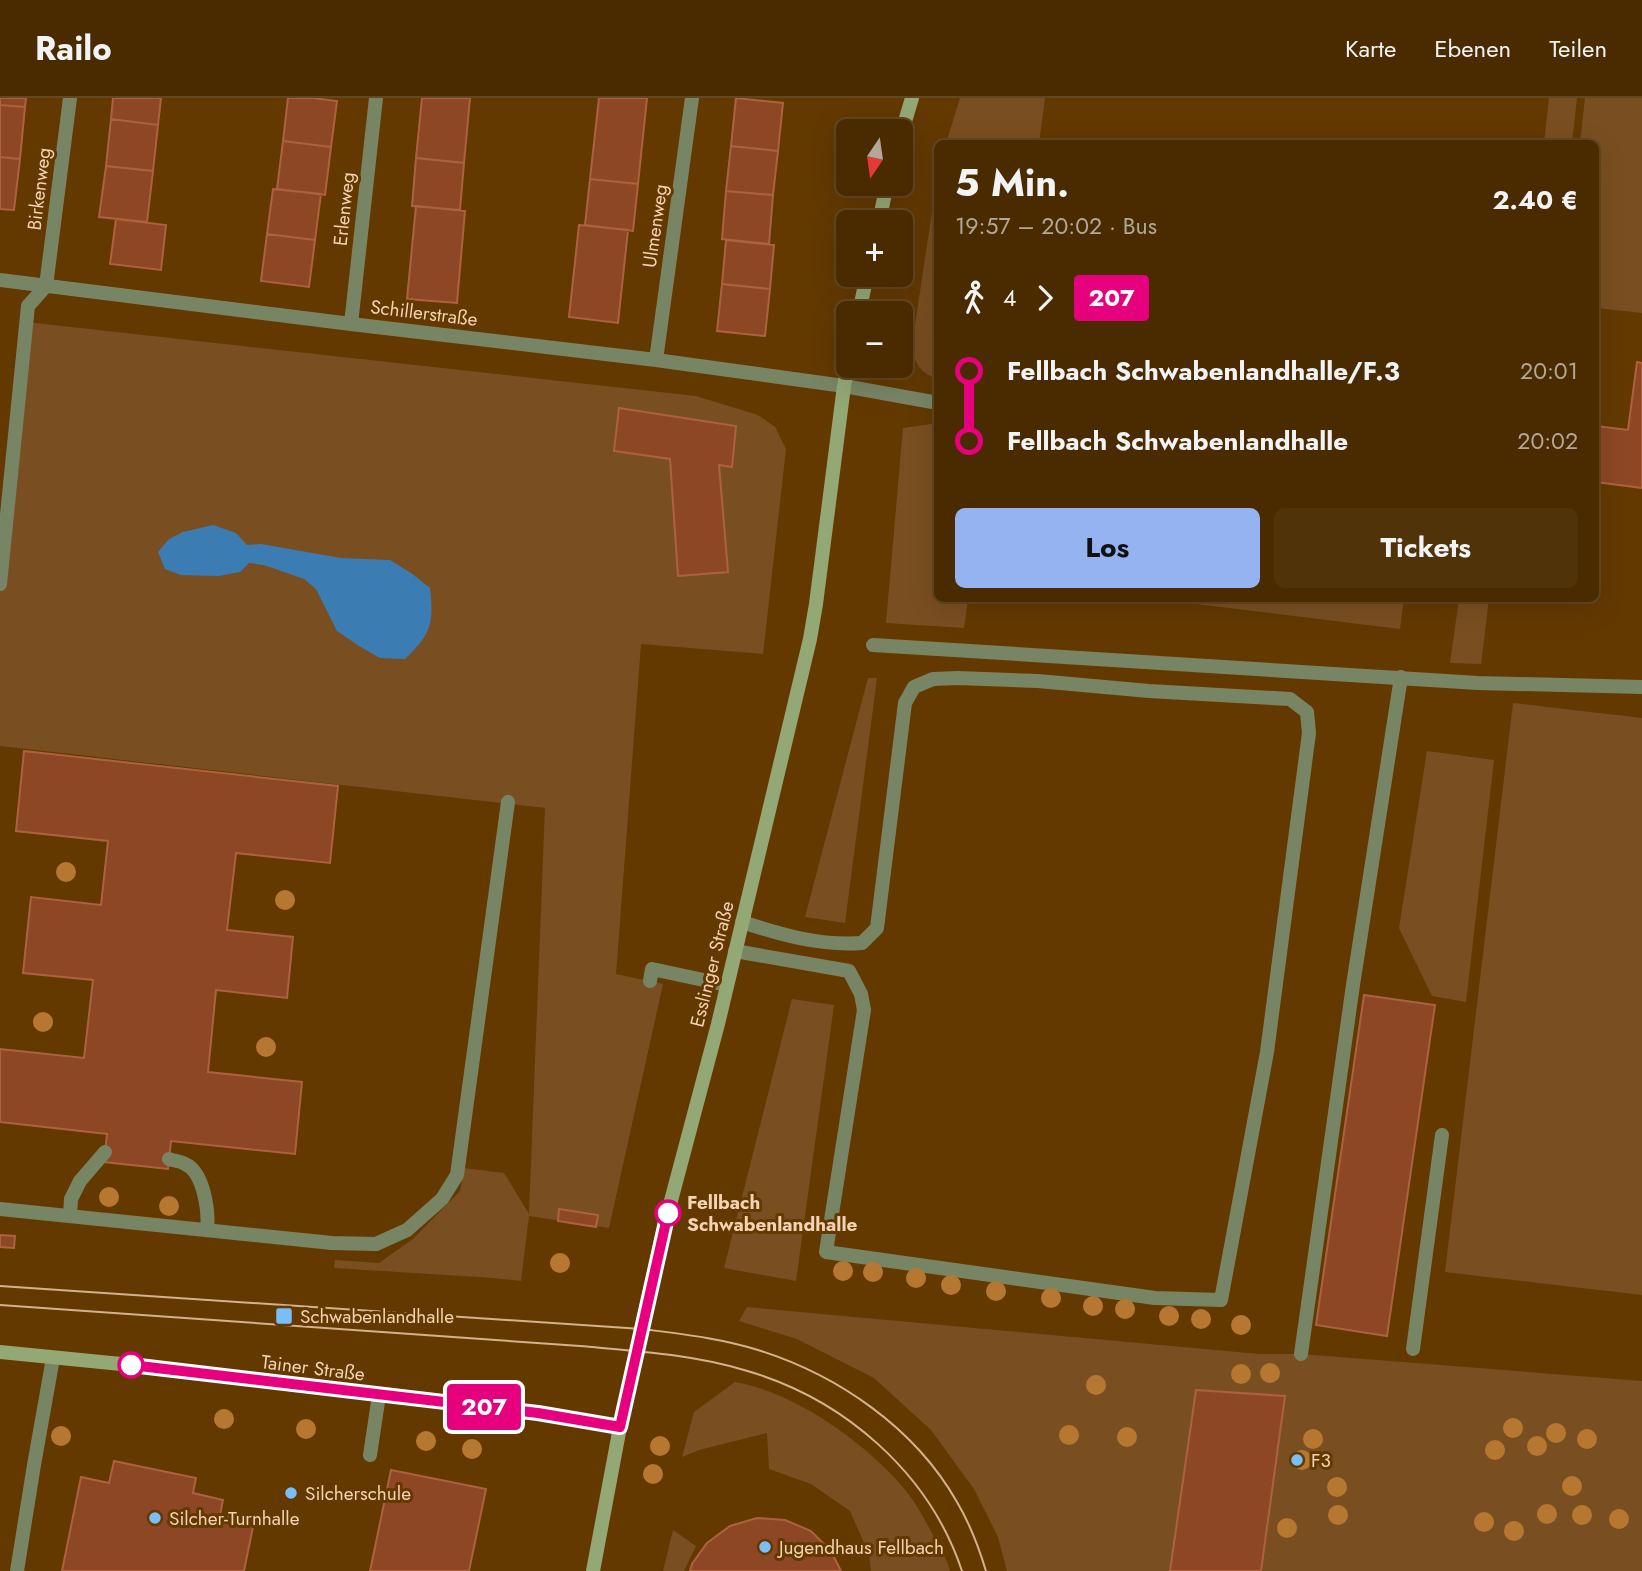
<!DOCTYPE html>
<html lang="de">
<meta charset="utf-8">
<style>
:root{--surface:#4a2b00;--page:#51330a;--text:#f1f3f6;--muted:#b2a799;--line:#614722;--accent:#95b2f1}
body{margin:0;font-family:Jost,sans-serif;background:var(--page);color:var(--text);height:100vh;display:flex;flex-direction:column;font-size:26px;white-space:nowrap}
*{box-sizing:border-box;margin:0}
p{font-size:23px;color:var(--muted)}
.icon{flex:none;width:38px;height:38px;fill:none;stroke:currentColor;stroke-width:2;stroke-linecap:round;stroke-linejoin:round}
.map{position:relative;flex:1;overflow:hidden}
.side{position:absolute;left:934px;top:42px;width:665px;height:462px;display:flex;flex-direction:column;background:var(--surface);border-radius:10px;box-shadow:0 7px 28px #0002,0 0 0 2px var(--line)}
.side>*{flex:none}
.badge{padding:0 14px;border-radius:5px;font-size:24px;line-height:46px}
.needle{width:46px;rotate:193deg}
.tools{position:absolute;left:836px;top:21px;display:grid;gap:14px}
.tools a{display:grid;place-items:center;width:77px;height:77px;border-radius:10px;background:var(--surface);box-shadow:0 7px 28px #0002,0 0 0 2px var(--line);font-size:35px}
.map>.badge{position:absolute;translate:-50% -50%;box-shadow:0 0 0 4px #fff}
.legs{display:flex;align-items:center;gap:10px;height:77px;padding:0 21px;font-size:23px}
.legs p{margin-inline-start:auto}
.summary{display:flex;align-items:center;justify-content:space-between;height:119px;padding:0 21px}
h1{font-size:38px;font-weight:700;line-height:52px}
.cta{display:flex;gap:14px;margin-top:auto;padding:14px 21px}
.cta a{flex:1;height:80px;border-radius:10px;background:var(--accent);color:#111;font-size:28px;font-weight:700;line-height:80px;text-align:center}
.cta a+a{background:var(--page);color:var(--text)}
ul{padding:0 21px;list-style:none}
li{display:flex;align-items:center;gap:24px;height:70px;font-size:26px}
li i{display:grid;place-items:center;width:10px;height:100%;margin:0 9px;background:currentColor}
li i::after{content:'';width:18px;height:18px;margin:-9px;border:5px solid;border-radius:50%;background:var(--surface)}
li p{margin-inline-start:auto}
li:first-child i{background:linear-gradient(#0000 50%,currentColor 0)}
li:last-child i{background:linear-gradient(currentColor 50%,#0000 0)}
header{display:flex;align-items:center;gap:42px;box-sizing:border-box;height:98px;padding:0 35px;background:var(--surface);border-bottom:2px solid var(--line)}
header strong{font-size:33px}
nav{display:flex;gap:38px;margin-inline-start:auto;font-size:24px}
.map>svg:first-child{display:block}
.green{fill:#794f21}
.water{fill:#3b7db3}
.building{fill:#8d4724;stroke:#ac623f;stroke-width:2}
.lines{fill:none;stroke-linecap:round;stroke-linejoin:round}
.lane{stroke:#788565;stroke-width:14}
.street{stroke:#788565;stroke-width:14}
.secondary{stroke:#94a876;stroke-width:14}
.tram{stroke:#d4b28d;stroke-width:2}
.tree{fill:#b67830}
.line-1-casing{stroke:#fff;stroke-width:16}
.line-1{stroke:#e6007e;stroke-width:10}
.stop-1-dot{fill:#fff;stroke:#e6007e;stroke-width:3.5}
.poi-dot{fill:#7abef8;stroke:#633900;stroke-width:2.5}
.labels{text-anchor:middle;dominant-baseline:central;stroke-width:6;stroke-linejoin:round;paint-order:stroke}
.street-label{font-size:19px;fill:#f3d3b4;stroke:#633900}
.stop-label{font-size:19px;font-weight:bold;fill:#f3d3b4;stroke:#633900;text-anchor:start}
.poi-label{font-size:19px;fill:#f3d3b4;stroke:#633900;text-anchor:start}
</style>
<header>
<strong>Railo</strong>
<nav><a>Karte</a><a>Ebenen</a><a>Teilen</a></nav>
</header>
<div class="map">
<svg width="1642" height="1473" viewBox="0 0 1642 1473">
<rect width="100%" height="100%" fill="#633900"/>
<!-- green -->
<path class="green" d="M960,0h85l-6,45h-93z
M1549,0h28l-5,45h-28z
M1585,0h57v215l-46,-5v-164l-16,-1z
M938,74v208c-20,-10 -22,-14 -26,-35z
M26,224l670,74 62,19 17,12 11,22 -23,205 -122,-10 -25,330 47,10 -54,244 -80,-12 -8,65 -27,-3 -160,-10 1,-8 44,3 34,-24 47,-48 4,-23 40,5 25,41 16,-406 -545,-62v-164z
M938,325v175l30,1 -4,29 -78,-5 17,-195z
M1164,501l240,-1v1l-4,30 -236,-29z
M1459,501h30l-8,65 -31,-1z
M868,580h9l-32,245 -40,-6z
M1513,605l129,15v577l-197,-23z
M1427,653l67,9 -28,242 -34,-6 -33,-68z
M792,901l42,6 -38,276 -72,-13z
M747,1209l512,47h42l341,27v190h-635l-9,-34 -24,-48 -43,-59 -57,-52 -77,-39 -58,-18z
M735,1284c59,10 128,59 167,104 13,15 23,34 32,51 6,11 13,22 16,34h-79l-2,-17 -19,-43 -39,-27 -42,-15 -2,-36 -68,17 -17,7 12,-45z
M673,1432l23,16 -12,25h-21z"/>
<!-- water -->
<path class="water" d="M213,427l23,8 11,12 14,-1 80,14 49,2 21,13 19,15c4,36 1,46 -25,71l-25,-1 -21,-12 -22,-15 -21,-42 -12,-10 -40,-14 -15,-2 -9,9 -21,4 -38,-1 -16,-6 -7,-17 11,-13 14,-7z"/>
<!-- building -->
<path class="building" d="M0,0h26l-1,9 -25,-2z
M113,0h48l-3,27 -47,-6z
M288,0h24l25,3 -6,46 -48,-6z
M422,0h48l-6,65 -48,-5z
M599,0h48l-9,86 -48,-5z
M736,0l47,5 -5,48 -47,-5z
M0,7l25,2 -5,52 -20,-2z
M111,21l47,6 -5,46 -47,-5z
M283,43l48,6 -6,48 -48,-6z
M731,48l47,5 -5,44 -47,-4z
M0,59l20,2 -6,51 -14,-1z
M416,60l48,5 -4,47 -48,-4z
M106,68l47,5 -6,51 -48,-5z
M590,81l48,5 -5,47 -48,-6z
M273,91l48,5 -6,46 -48,-6z
M726,93l47,4 -4,49 -47,-5z
M416,108l49,5 -8,92 -50,-4z
M116,121l50,6 -5,45 -51,-6z
M579,127l49,5 -10,93 -49,-6z
M267,136l48,6 -6,47 -48,-6z
M726,142l48,5 -4,44 -48,-5z
M722,186l48,5 -5,47 -48,-5z
M1637,264l5,1v125l-46,-6v-56l32,4z
M619,310l117,18 -4,41 -13,-2 9,107 -50,4 -8,-117 -56,-8z
M24,653l314,35 -8,77 -94,-10 -9,77 66,7 -6,61 -71,-8 -8,82 94,10 -7,72 -124,-13 -3,28 -64,-7 3,-28 -107,-12v-73l84,9 9,-78 -70,-7 8,-76 70,8 7,-64 -92,-10z
M1364,897l71,10 -48,331 -71,-11z
M559,1111l39,6 -2,12 -38,-6z
M0,1137l15,1 -1,12 -14,-1z
M1196,1292l89,6 -24,175h-91z
M114,1363l82,17 -3,15 30,7 -3,15 34,7 -10,49h-182l19,-94 28,6z
M391,1372l95,19 -17,82h-99z
M757,1420l28,2 26,11 20,20 10,20h-151l2,-7 15,-21 23,-17z"/>
<g class="lines">
<!-- lane -->
<path class="lane" d="M844,288l94,17
M0,486l28,-278 18,-20
M873,547l605,38 164,4
M735,853l114,20 12,23 3,16 -38,242 329,46 66,2 46,-248 42,-319 -2,-21 -17,-13 -141,-8 -111,-10 -80,-3 -25,1 -19,8 -9,16 -28,225 -15,15c-42,3 -80,-8 -120,-21
M650,883l2,-12 75,16
M169,1061c5,2 12,2 16,5 19,8 24,48 22,66
M0,1111l332,34 44,1 31,-14 35,-31 15,-24 51,-373
M70,1118l1,-17 9,-18 25,-29
M1413,1251l29,-214
M1301,1256l52,-369 48,-308
M370,1357l9,-60"/>
<!-- street -->
<path class="street" d="M0,182l351,44 305,36 188,26
M46,188l24,-188
M351,226l25,-226
M656,262l36,-262
M17,1473l17,-106 19,-107"/>
<!-- secondary -->
<path class="secondary" d="M901,37l11,-37
M879,124l8,-38
M859,215l8,-38
M0,1254l131,13 407,48 82,14
M593,1473l27,-144 44,-200 54,-203 92,-385 6,-35 28,-218 5,-24"/>
<!-- tram -->
<path class="tram" d="M0,1188l642,43c39,5 78,9 116,21 80,25 157,78 199,152 13,22 22,46 29,69
M0,1207l580,41c55,5 110,8 164,24 99,28 185,102 218,201"/>
</g>
<!-- trees -->
<g class="tree">
<circle cx="66" cy="774" r="10"/>
<circle cx="285" cy="802" r="10"/>
<circle cx="43" cy="924" r="10"/>
<circle cx="266" cy="949" r="10"/>
<circle cx="109" cy="1099" r="10"/>
<circle cx="169" cy="1108" r="10"/>
<circle cx="560" cy="1165" r="10"/>
<circle cx="843" cy="1173" r="10"/>
<circle cx="873" cy="1174" r="10"/>
<circle cx="916" cy="1180" r="10"/>
<circle cx="951" cy="1187" r="10"/>
<circle cx="996" cy="1193" r="10"/>
<circle cx="1051" cy="1200" r="10"/>
<circle cx="1093" cy="1208" r="10"/>
<circle cx="1125" cy="1211" r="10"/>
<circle cx="1169" cy="1218" r="10"/>
<circle cx="1201" cy="1221" r="10"/>
<circle cx="1241" cy="1227" r="10"/>
<circle cx="1270" cy="1275" r="10"/>
<circle cx="1241" cy="1276" r="10"/>
<circle cx="1096" cy="1287" r="10"/>
<circle cx="224" cy="1321" r="10"/>
<circle cx="1513" cy="1330" r="10"/>
<circle cx="306" cy="1331" r="10"/>
<circle cx="1556" cy="1335" r="10"/>
<circle cx="1069" cy="1337" r="10"/>
<circle cx="61" cy="1338" r="10"/>
<circle cx="1127" cy="1339" r="10"/>
<circle cx="1313" cy="1341" r="10"/>
<circle cx="1587" cy="1341" r="10"/>
<circle cx="426" cy="1343" r="10"/>
<circle cx="660" cy="1348" r="10"/>
<circle cx="1537" cy="1348" r="10"/>
<circle cx="472" cy="1351" r="10"/>
<circle cx="1495" cy="1352" r="10"/>
<circle cx="1302" cy="1362" r="10"/>
<circle cx="653" cy="1376" r="10"/>
<circle cx="1572" cy="1388" r="10"/>
<circle cx="1337" cy="1389" r="10"/>
<circle cx="1547" cy="1416" r="10"/>
<circle cx="1338" cy="1417" r="10"/>
<circle cx="1582" cy="1417" r="10"/>
<circle cx="1619" cy="1421" r="10"/>
<circle cx="1484" cy="1424" r="10"/>
<circle cx="1287" cy="1430" r="10"/>
<circle cx="1514" cy="1433" r="10"/>
</g>
<g class="lines">
<!-- line-1 casing -->
<g class="line-1-casing">
<path id="line-1" d="M131,1267l407,48 82,14 48,-214"/>
</g>
<!-- line-1 -->
<use href="#line-1" class="line-1"/>
</g>
<!-- markers -->
<g class="stop-1-dot">
<circle cx="668" cy="1115" r="12"/>
<circle cx="131" cy="1267" r="12"/>
</g>
<g class="poi-dot">
<rect x="275" y="1209" width="18" height="18" rx="3.5"/>
<circle cx="1297" cy="1362" r="7"/>
<circle cx="291" cy="1395" r="7"/>
<circle cx="155" cy="1420" r="7"/>
<circle cx="765" cy="1449" r="7"/>
</g>
<g class="labels">
<!-- street labels -->
<g class="street-label">
<text transform="translate(39 91) rotate(-83)">Birkenweg</text>
<text transform="translate(344 111) rotate(-84)">Erlenweg</text>
<text transform="translate(655 128) rotate(-82)">Ulmenweg</text>
<text transform="translate(424 215) rotate(7)">Schillerstraße</text>
<text transform="translate(712 866) rotate(-76)">Esslinger Straße</text>
<text transform="translate(313 1270) rotate(7)">Tainer Straße</text>
</g>
<!-- stop labels -->
<g class="stop-label">
<text x="687" y="1104">Fellbach<tspan x="687" dy="22">Schwabenlandhalle</tspan></text>
</g>
<!-- poi labels -->
<g class="poi-label">
<text x="300" y="1218">Schwabenlandhalle</text>
<text x="1311" y="1362">F3</text>
<text x="305" y="1395">Silcherschule</text>
<text x="169" y="1420">Silcher-Turnhalle</text>
<text x="779" y="1449">Jugendhaus Fellbach</text>
</g>
</g>
</svg>
<div class="tools">
<a><svg class="needle" viewBox="-14 -14 28 28"><path d="M0-13l5 13h-10z" fill="#e53935"/><path d="M0 13l5-13h-10z" fill="#b2a799"/></svg></a>
<a>+</a>
<a>−</a>
</div>
<b class="badge" style="left:484px;top:1309px;background:#e6007e;color:#fff">207</b>
<section class="side">
<div class="summary"><div><h1>5 Min.</h1><p>19:57 – 20:02 · Bus</p></div><b>2.40 €</b></div>
<div class="legs"><svg class="icon" aria-label="walk" viewBox="0 0 24 24"><circle cx="13" cy="4" r="2"/><path d="M13 8l-2 6 4 7M11 14l-3 7M7 12l3-4h3l4 4"/></svg>4<svg class="icon" aria-label="forward" viewBox="0 0 24 24"><path d="M9 5l7 7-7 7"/></svg><b class="badge" style="background:#e6007e;color:#fff">207</b></div>
<ul>
<li><i style="color:#e6007e"></i><b>Fellbach Schwabenlandhalle/F.3</b><p>20:01</p></li>
<li><i style="color:#e6007e"></i><b>Fellbach Schwabenlandhalle</b><p>20:02</p></li>
</ul>
<div class="cta"><a>Los</a><a>Tickets</a></div>
</section>
</div>
